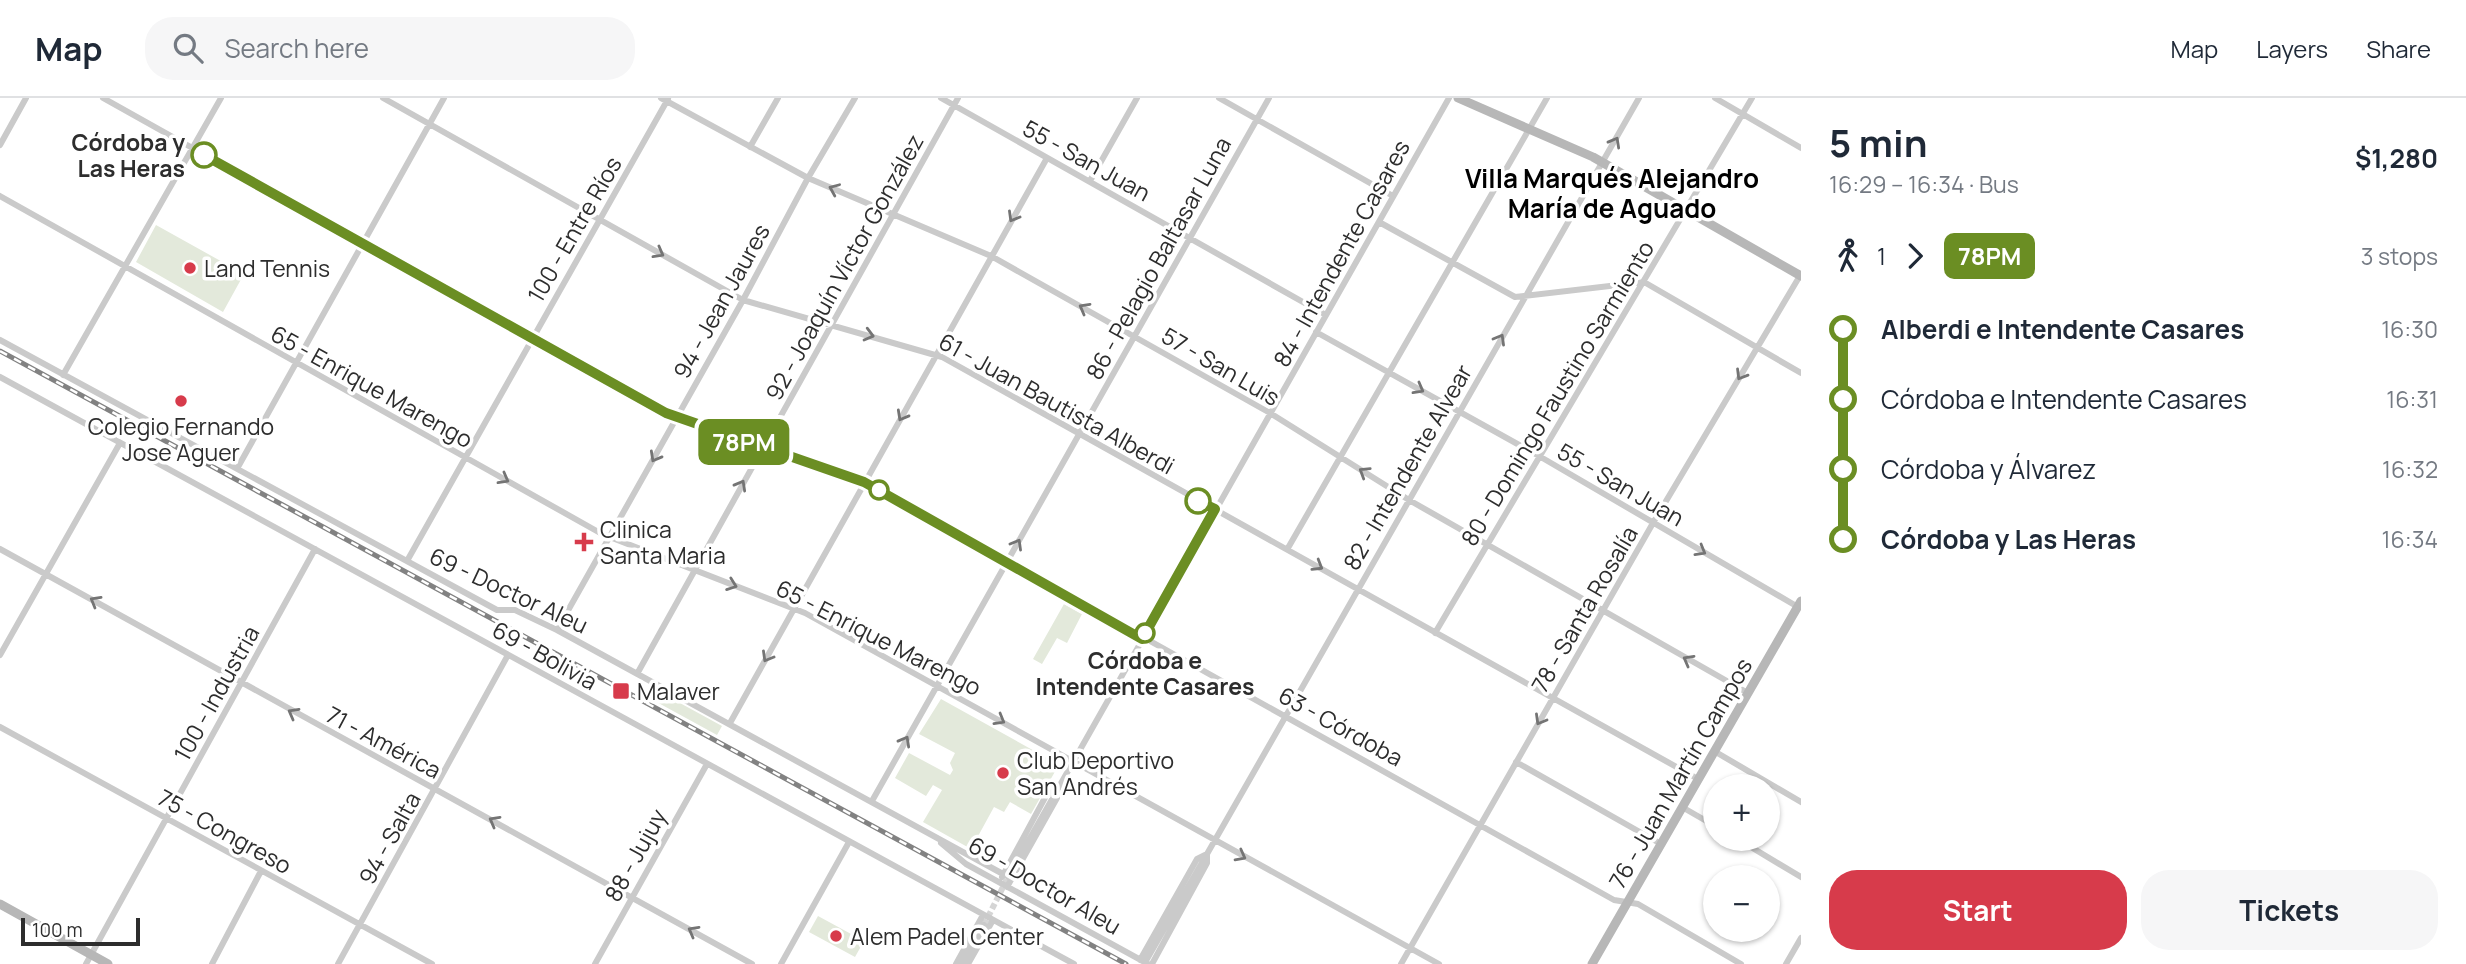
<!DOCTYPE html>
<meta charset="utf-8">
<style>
:root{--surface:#fff;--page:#f6f6f7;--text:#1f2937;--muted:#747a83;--line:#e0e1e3;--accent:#d73b4b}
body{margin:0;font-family:Manrope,sans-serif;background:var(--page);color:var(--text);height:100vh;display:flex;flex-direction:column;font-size:26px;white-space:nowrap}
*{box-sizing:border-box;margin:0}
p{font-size:23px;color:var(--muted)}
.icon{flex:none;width:38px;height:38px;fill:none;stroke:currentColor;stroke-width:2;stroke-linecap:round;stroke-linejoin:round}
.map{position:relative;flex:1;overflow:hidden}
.drawer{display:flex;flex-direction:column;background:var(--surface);width:665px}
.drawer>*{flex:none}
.badge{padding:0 14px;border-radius:10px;font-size:24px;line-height:46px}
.fabs{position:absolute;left:1703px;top:676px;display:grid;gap:14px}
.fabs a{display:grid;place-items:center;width:77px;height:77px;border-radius:50%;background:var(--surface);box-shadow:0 2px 5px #0004;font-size:35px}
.scale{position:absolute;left:21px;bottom:18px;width:119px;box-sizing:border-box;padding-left:7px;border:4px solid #2d2d2d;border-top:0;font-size:19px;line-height:24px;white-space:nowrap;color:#2d2d2d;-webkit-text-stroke:5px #fff;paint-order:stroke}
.map>.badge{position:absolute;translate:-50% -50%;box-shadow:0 0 0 4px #fff}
.legs{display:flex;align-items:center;gap:10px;height:77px;padding:0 28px;font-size:23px}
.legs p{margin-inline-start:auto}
.headline{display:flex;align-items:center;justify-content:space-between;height:119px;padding:0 28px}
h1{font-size:38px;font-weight:700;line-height:52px}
.primary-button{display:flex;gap:14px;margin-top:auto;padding:14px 28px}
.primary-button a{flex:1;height:80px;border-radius:28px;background:var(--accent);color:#fff;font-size:28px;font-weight:700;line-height:80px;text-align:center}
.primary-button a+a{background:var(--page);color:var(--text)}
ul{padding:0 28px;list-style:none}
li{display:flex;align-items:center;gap:24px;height:70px;font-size:26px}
li i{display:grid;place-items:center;width:10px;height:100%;margin:0 9px;background:currentColor}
li i::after{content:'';width:18px;height:18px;margin:-9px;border:5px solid;border-radius:50%;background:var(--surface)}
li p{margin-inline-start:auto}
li:first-child i{background:linear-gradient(#0000 50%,currentColor 0)}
li:last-child i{background:linear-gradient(currentColor 50%,#0000 0)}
header{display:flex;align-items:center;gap:42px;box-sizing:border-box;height:98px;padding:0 35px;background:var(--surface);border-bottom:2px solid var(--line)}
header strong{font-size:33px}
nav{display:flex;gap:38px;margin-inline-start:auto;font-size:24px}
.search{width:490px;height:63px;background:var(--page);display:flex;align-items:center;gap:18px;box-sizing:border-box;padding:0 24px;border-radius:28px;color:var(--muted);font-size:26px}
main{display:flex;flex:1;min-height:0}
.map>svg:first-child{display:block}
.green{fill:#e3e9db}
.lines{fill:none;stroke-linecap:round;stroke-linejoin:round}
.street-tunnel{stroke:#d5d5d5;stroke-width:6;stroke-dasharray:6 3;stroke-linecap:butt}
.street{stroke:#cacaca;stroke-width:6}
.secondary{stroke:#b7b7b7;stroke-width:9}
.rail-casing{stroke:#828282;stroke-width:5}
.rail{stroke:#fff;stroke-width:2.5;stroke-dasharray:8;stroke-linecap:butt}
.oneway{stroke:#747474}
.line-1-casing{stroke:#fff;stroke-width:16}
.line-1{stroke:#6b8e23;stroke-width:10}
.stop-1-dot{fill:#fff;stroke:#6b8e23;stroke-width:3.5}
.poi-dot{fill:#d73b4b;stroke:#fff;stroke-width:2.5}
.labels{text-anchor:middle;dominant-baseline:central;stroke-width:7;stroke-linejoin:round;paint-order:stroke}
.stop-label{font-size:23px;font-weight:bold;fill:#2d2d2d;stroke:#fff;text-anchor:end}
.street-label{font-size:23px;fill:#2d2d2d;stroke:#fff}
.poi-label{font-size:23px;fill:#2d2d2d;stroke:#fff;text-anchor:start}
.quarter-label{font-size:26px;font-weight:bold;fill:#000;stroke:#fff}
</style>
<header>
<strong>Map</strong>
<div class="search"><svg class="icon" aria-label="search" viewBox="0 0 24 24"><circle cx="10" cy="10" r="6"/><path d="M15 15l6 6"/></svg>Search here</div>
<nav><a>Map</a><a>Layers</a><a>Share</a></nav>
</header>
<main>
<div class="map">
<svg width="1801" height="866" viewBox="0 0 1801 866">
<rect width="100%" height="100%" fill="#fff"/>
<!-- green -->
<path class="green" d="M156,127l88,49 -21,38 -87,-50z
M1064,506l18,10 -15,29 -10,-5 -15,26 -9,-5z
M658,593l64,35 -5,9 -64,-35z
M941,601l115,64 1,5 -26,46 -21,-12 -6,10 -10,-5 -23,42 -48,-27 19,-32 -9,-5 -7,11 -31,-18 14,-25 41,22 3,-5 -3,-7 5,-10 -36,-19z
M818,818l46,25 -9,16 -46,-25z"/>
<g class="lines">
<!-- street-tunnel -->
<path class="street-tunnel" d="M984,827l24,-48"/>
<!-- street -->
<path class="street" d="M103,0l563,315 210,75 738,412 24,4 103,60
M383,0l360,202 199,57 756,422
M661,0l147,80 183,78 279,157 139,87 339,193
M941,0l385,217
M1219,0l174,98
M1715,0l86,50
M0,47l26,-47
M750,49l28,-49
M1090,83l47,-83
M0,98l602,338 203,79 634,351
M1379,124l136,75 129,-15 157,91
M1316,234l223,124 259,151
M0,242l497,270h18l42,20 446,244
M63,277l158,-277
M0,279l1074,587
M238,369l206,-369
M1288,450l259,-450
M0,451l752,415
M407,463l261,-462
M557,532l186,-330 65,-122 47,-80
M1435,535l317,-535
M0,557l120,-212
M637,576l321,-576
M730,625l317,-565
M0,629l432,237
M1714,653l87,51
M1516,664l145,82
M872,703l397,-703
M1682,709l33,19
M1736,740l65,39
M941,745l25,21 182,100
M1002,779l45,-83 8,-3
M1008,779l441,-779
M1007,789l50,-89 -2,-7
M1147,861l492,-861
M1140,862l57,-101 8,-4
M86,866l229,-415
M212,866l49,-93
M338,866l170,-309
M595,866l112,-200
M781,866l68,-122
M956,866l27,-49
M962,866l22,-39
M968,866l25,-44
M1152,866l55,-101v-8
M1401,866l252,-441 148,-249
M1786,866l15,-26"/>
<!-- secondary -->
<path class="secondary" d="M1458,0l135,59 208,119
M0,806l108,60
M1592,866l209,-363"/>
<!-- rail casing -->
<g class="rail-casing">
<path id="rail" d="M0,253l1126,613"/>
</g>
<!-- rail -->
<use href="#rail" class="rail"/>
</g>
<!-- one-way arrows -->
<defs><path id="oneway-chevron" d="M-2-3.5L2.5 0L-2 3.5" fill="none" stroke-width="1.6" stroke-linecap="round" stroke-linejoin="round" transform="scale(1.75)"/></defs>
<g class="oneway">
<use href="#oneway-chevron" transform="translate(1615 44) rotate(-61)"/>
<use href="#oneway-chevron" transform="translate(834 91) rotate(-157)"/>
<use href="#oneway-chevron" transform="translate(1013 119) rotate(120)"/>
<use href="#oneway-chevron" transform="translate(659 155) rotate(29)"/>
<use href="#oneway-chevron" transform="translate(1084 210) rotate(-151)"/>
<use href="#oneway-chevron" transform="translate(869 237) rotate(15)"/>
<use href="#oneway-chevron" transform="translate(1500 241) rotate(-60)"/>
<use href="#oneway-chevron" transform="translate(1741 277) rotate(121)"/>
<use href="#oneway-chevron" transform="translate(1419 291) rotate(29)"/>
<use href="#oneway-chevron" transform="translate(902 318) rotate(119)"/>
<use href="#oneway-chevron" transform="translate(655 359) rotate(119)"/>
<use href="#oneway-chevron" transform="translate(1364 374) rotate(-148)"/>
<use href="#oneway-chevron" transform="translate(504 381) rotate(29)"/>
<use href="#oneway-chevron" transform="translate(741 387) rotate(-61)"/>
<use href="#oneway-chevron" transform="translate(1017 446) rotate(-60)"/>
<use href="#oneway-chevron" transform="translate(1701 453) rotate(30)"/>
<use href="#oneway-chevron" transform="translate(1318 468) rotate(31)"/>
<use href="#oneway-chevron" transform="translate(732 487) rotate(20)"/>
<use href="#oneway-chevron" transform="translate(95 503) rotate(-150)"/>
<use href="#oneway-chevron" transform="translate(767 559) rotate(120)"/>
<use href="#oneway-chevron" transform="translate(1688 562) rotate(-151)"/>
<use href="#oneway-chevron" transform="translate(293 615) rotate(-151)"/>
<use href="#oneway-chevron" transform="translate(1000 622) rotate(30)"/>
<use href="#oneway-chevron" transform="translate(1540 622) rotate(120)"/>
<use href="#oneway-chevron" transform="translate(905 643) rotate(-61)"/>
<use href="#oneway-chevron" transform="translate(494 723) rotate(-151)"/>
<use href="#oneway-chevron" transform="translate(1241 758) rotate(28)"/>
<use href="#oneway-chevron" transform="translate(693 833) rotate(-151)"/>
</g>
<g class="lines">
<!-- line-1 casing -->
<g class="line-1-casing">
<path id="line-1" d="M204,57l462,258 198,69 278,157 73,-130 -17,-8"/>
</g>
<!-- line-1 -->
<use href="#line-1" class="line-1"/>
</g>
<!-- markers -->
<g class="stop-1-dot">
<circle cx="204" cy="57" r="12"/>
<circle cx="879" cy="392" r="9"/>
<circle cx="1198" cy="403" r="12"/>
<circle cx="1145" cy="535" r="9"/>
</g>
<g class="poi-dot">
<circle cx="190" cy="170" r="7"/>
<circle cx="181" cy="303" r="7"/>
<path d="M580.5 433.5h7v7h7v7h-7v7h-7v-7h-7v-7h7z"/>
<rect x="612" y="584" width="18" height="18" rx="3.5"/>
<circle cx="1003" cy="675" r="7"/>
<circle cx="836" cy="838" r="7"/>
</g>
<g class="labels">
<!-- stop labels -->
<g class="stop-label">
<text x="185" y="44">Córdoba y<tspan x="185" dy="26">Las Heras</tspan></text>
<text x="1145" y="562" text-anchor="middle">Córdoba e<tspan x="1145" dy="26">Intendente Casares</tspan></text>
</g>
<!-- street labels -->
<g class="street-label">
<text transform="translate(1087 62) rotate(29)">55 - San Juan</text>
<text transform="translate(574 131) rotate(-60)">100 - Entre Ríos</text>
<text transform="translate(1341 155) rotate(-61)">84 - Intendente Casares</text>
<text transform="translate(1158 160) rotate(-61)">86 - Pelagio Baltasar Luna</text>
<text transform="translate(844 169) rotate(-61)">92 - Joaquín Víctor González</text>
<text transform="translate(721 203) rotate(-61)">94 - Jean Jaures</text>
<text transform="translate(1221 268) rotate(30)">57 - San Luis</text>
<text transform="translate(372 288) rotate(29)">65 - Enrique Marengo</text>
<text transform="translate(1557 295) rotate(-59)">80 - Domingo Faustino Sarmiento</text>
<text transform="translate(1057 305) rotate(29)">61 - Juan Bautista Alberdi</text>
<text transform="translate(1407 369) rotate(-60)">82 - Intendente Alvear</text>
<text transform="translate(1621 386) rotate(30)">55 - San Juan</text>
<text transform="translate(509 492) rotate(25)">69 - Doctor Aleu</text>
<text transform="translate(1584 511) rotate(-60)">78 - Santa Rosalía</text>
<text transform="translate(879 539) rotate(27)">65 - Enrique Marengo</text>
<text transform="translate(545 557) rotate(29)">69 - Bolivia</text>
<text transform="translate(216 595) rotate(-61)">100 - Industria</text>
<text transform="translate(1341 628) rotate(29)">63 - Córdoba</text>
<text transform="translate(384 644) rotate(28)">71 - América</text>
<text transform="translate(1680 675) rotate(-60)">76 - Juan Martín Campos</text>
<text transform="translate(225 733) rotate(29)">75 - Congreso</text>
<text transform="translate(389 740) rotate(-61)">94 - Salta</text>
<text transform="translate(635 757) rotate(-61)">88 - Jujuy</text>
<text transform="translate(1045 787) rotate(30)">69 - Doctor Aleu</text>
</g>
<!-- poi labels -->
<g class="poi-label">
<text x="204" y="170">Land Tennis</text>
<text x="181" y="328" text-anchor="middle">Colegio Fernando<tspan x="181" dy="26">Jose Aguer</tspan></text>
<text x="600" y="431">Clinica<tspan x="600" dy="26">Santa Maria</tspan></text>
<text x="637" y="593">Malaver</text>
<text x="1017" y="662">Club Deportivo<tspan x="1017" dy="26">San Andrés</tspan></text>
<text x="850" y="838">Alem Padel Center</text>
</g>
<!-- quarter labels -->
<g class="quarter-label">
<text x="1612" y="80">Villa Marqués Alejandro<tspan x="1612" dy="30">María de Aguado</tspan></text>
</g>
</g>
</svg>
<div class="fabs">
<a>+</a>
<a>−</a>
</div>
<div class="scale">100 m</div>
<b class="badge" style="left:744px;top:344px;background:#6b8e23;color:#fff">78PM</b>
</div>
<section class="drawer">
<div class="headline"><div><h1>5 min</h1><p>16:29 – 16:34 · Bus</p></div><b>$1,280</b></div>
<div class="legs"><svg class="icon" aria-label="walk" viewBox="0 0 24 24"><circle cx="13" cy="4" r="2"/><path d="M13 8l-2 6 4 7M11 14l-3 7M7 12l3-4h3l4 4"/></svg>1<svg class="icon" aria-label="forward" viewBox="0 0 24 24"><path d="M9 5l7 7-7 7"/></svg><b class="badge" style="background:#6b8e23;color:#fff">78PM</b><p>3 stops</p></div>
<ul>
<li><i style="color:#6b8e23"></i><b>Alberdi e Intendente Casares</b><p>16:30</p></li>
<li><i style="color:#6b8e23"></i><span>Córdoba e Intendente Casares</span><p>16:31</p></li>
<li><i style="color:#6b8e23"></i><span>Córdoba y Álvarez</span><p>16:32</p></li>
<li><i style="color:#6b8e23"></i><b>Córdoba y Las Heras</b><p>16:34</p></li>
</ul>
<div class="primary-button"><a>Start</a><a>Tickets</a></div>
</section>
</main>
